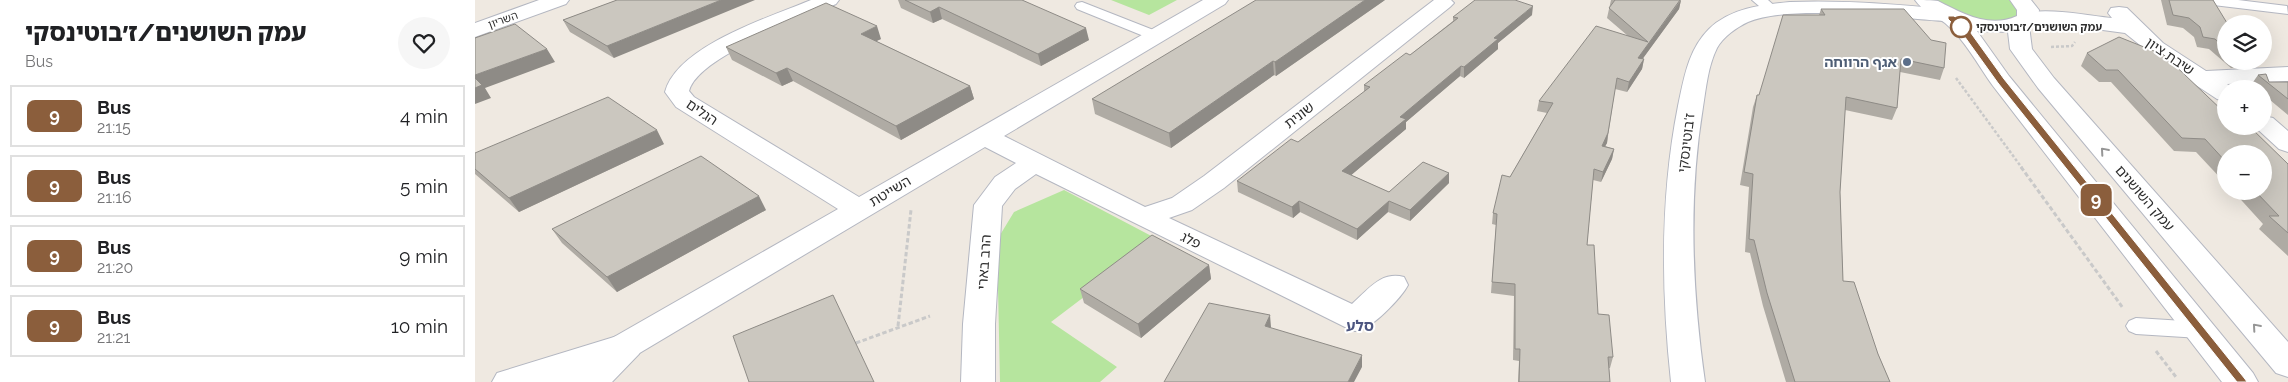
<!DOCTYPE html>
<meta charset="utf-8">
<style>
:root{--surface:#fff;--page:#f6f6f6;--text:#202124;--muted:#757577;--line:#e0e0e0}
body{margin:0;font-family:Raleway,"Noto Sans Hebrew",sans-serif;background:var(--page);color:var(--text);height:100vh;display:flex;flex-direction:column;font-size:19px;white-space:nowrap}
*{box-sizing:border-box;margin:0}
p{font-size:16px;color:var(--muted)}
.icon{flex:none;width:28px;height:28px;fill:none;stroke:currentColor;stroke-width:2;stroke-linecap:round;stroke-linejoin:round}
.map{position:relative;flex:1;overflow:hidden}
.details{display:flex;flex-direction:column;background:var(--surface);width:475px}
.details>*{flex:none}
.badge{padding:0 10px;border-radius:8px;font-size:18px;line-height:32px}
.buttons{position:absolute;left:1742px;top:15px;display:grid;gap:10px}
.buttons a{display:grid;place-items:center;width:55px;height:55px;border-radius:50%;background:var(--surface);box-shadow:0 5px 20px #0002;font-size:25px}
.map>.badge{position:absolute;translate:-50% -50%;box-shadow:0 0 0 2px #fff}
.round{display:grid;place-items:center;flex:none;width:52px;height:52px;border-radius:26px;background:var(--page)}
.head{display:flex;align-items:center;justify-content:space-between;height:85px;padding:0 25px}
h1{font-size:24px;font-weight:800;line-height:38px}
ul{padding:0;list-style:none}
li{display:flex;align-items:center;gap:15px;height:62px;margin:0 10px 8px;padding:0 15px;border:2px solid var(--line);border-radius:0px}
li div{flex:1}
li b{display:block;font-size:19px}
li em{font-style:normal}
li .badge{min-width:55px;font-weight:700;text-align:center}
main{display:flex;flex:1;min-height:0}
.map>svg:first-child{display:block}
.green{fill:#b6e59e}
.lines{fill:none;stroke-linecap:round;stroke-linejoin:round}
.service-casing{stroke:#b4b7c1;stroke-width:2}
.minor-casing{stroke:#b4b7c1;stroke-width:2}
.tertiary-casing{stroke:#b4b7c1;stroke-width:2}
.path-far1{stroke:#c9c9c9;stroke-width:2.5;stroke-dasharray:3 2;stroke-linecap:butt}
.path{stroke:#c9c9c9;stroke-width:3;stroke-dasharray:4.5 2.5;stroke-linecap:butt}
.service{fill:#fff;fill-rule:evenodd}
.minor{fill:#fff;fill-rule:evenodd}
.tertiary{fill:#fff;fill-rule:evenodd}
.wall{fill:#afaba4}
.shaded-wall{fill:#8e8b86}
.building{fill:#cbc7bf;stroke:#8e8b86}
.oneway{stroke:#969696}
.line{fill:#8b5e3c;stroke:#fff}
.stop-dot{fill:#fff;stroke:#8b5e3c;stroke-width:2.5}
.service-dot{fill:#5c6f8a;stroke:#fff;stroke-width:2}
.labels{text-anchor:middle;dominant-baseline:central;stroke-width:4;stroke-linejoin:round;paint-order:stroke}
.far-street-label{font-size:11px;fill:#2e2e2e;stroke:#fff}
.far-stop-label{font-size:11px;font-weight:bold;fill:#2e2e2e;stroke:#fff;text-anchor:start}
.street-label{font-size:14px;fill:#2e2e2e;stroke:#fff}
.service-label{font-size:14px;font-weight:bold;fill:#4e5e75;stroke:#fff;text-anchor:end}
.neighbourhood-label{font-size:15px;font-weight:bold;fill:#4d5680;stroke:#fff}
</style>
<main>
<section class="details">
<div class="head"><div><h1>עמק השושנים/ז׳בוטינסקי</h1><p>Bus</p></div><a class="round"><svg class="icon" aria-label="heart" viewBox="0 0 24 24"><path d="M12 20l-8-8c-3-5 5-10 8-4 3-6 11-1 8 4z"/></svg></a></div>
<ul>
<li><span class="badge" style="background:#8b5e3c;color:#fff">9</span><div><b>Bus</b><p>21:15</p></div><em>4 min</em></li>
<li><span class="badge" style="background:#8b5e3c;color:#fff">9</span><div><b>Bus</b><p>21:16</p></div><em>5 min</em></li>
<li><span class="badge" style="background:#8b5e3c;color:#fff">9</span><div><b>Bus</b><p>21:20</p></div><em>9 min</em></li>
<li><span class="badge" style="background:#8b5e3c;color:#fff">9</span><div><b>Bus</b><p>21:21</p></div><em>10 min</em></li>
</ul>
</section>
<div class="map">
<svg width="1813" height="382" viewBox="0 0 1813 382">
<rect width="100%" height="100%" fill="#efe9e1"/>
<!-- green -->
<path class="green" d="M636,0h66l-28,15z
M1460,0h74l8,8 -1,8c-24,15 -54,-2 -78,-11z
M589,190l95,50 -108,82 66,45 -17,15h-100l-3,-142 17,-28z"/>
<g class="lines">
<!-- service casing -->
<g class="service-casing">
<path id="service" d="M1277,0h16l10,9 -2,3h-10z
M1723,0h40l49,6 1,8 -83,-10z
M607,2l79,31 2,3 -2,3h-10l-74,-30 -2,-3 2,-3z
M1661,318l64,4 7,3 3,5 -3,5 -7,3 -64,-4 -7,-3 -3,-5 3,-5z"/>
</g>
<!-- minor casing -->
<g class="minor-casing">
<path id="minor" d="M336,0h28l-3,4c-32,14 -139,53 -147,87l5,6 165,100 344,-197h25l-3,4 -221,132 141,71 27,-9 32,-22 230,-176h17l3,3 -4,4 -226,181 -32,22 -23,8 183,86c17,-15 29,-33 52,-27l4,8c-6,12 -38,46 -52,46 -3,0 -8,-3 -11,-4l-309,-153 -21,15 -13,17 -7,118v58h-34l2,-58 11,-119 21,-28 21,-14 -31,-16 -394,235h-45l5,-9 287,-164 -162,-102 -11,-15c12,-46 105,-75 146,-92z
M1315,2c52,-2 103,2 154,7l8,1 3,5 -3,5 -8,1c-48,-3 -154,-17 -196,1 -11,5 -25,15 -31,26 -9,18 -11,40 -14,59 -15,92 -11,183 2,275h-34c-10,-93 -11,-185 7,-276 6,-28 10,-56 31,-77 22,-21 52,-24 81,-27z
M1644,7l8,1 36,35 43,28 82,-4v14l-61,3 7,5h-8v12l-9,-2 -56,-37 -36,-29 -52,-7 -54,-2 -3,-5 3,-5c29,-7 64,1 93,4l-4,-5 3,-5z
M1789,116l9,2 15,13v21l-9,-3 -25,-23h10z"/>
</g>
<!-- tertiary casing -->
<g class="tertiary-casing">
<path id="tertiary" d="M64,0h30l-3,4 -91,33v-14z
M1440,0c6,0 18,0 23,1 24,12 51,28 79,15v-6l-7,-10h21l8,10 -1,9 -9,7 3,23 22,29 234,264v35l-12,-4 -238,-285 -28,-39 -2,-17 -31,-1 32,45 244,297 5,9h-36l-229,-296c-15,-21 -28,-46 -48,-63 -10,-8 -22,-11 -30,-23z
M152,333l12,3 4,9 -4,9 -27,28h-38l5,-9 -29,9h-58l5,-9z"/>
</g>
<!-- path-far1 -->
<path class="path-far1" d="M1576,47l21,-1 3,-4
M1481,78l66,90"/>
<!-- path -->
<path class="path" d="M1546,167l102,141
M423,326l13,-116
M381,343l74,-27
M1681,351l20,26"/>
<!-- service -->
<use href="#service" class="service"/>
<!-- minor -->
<use href="#minor" class="minor"/>
<!-- tertiary -->
<use href="#tertiary" class="tertiary"/>
</g>
<!-- wall -->
<path class="wall" d="M142,0l-3,58 -44,-26 -7,-12z
M423,0h124l67,40 -48,26 -99,-47 -9,4 -32,-15z
M910,0l-109,76 -2,-1 -103,73 -76,-34 -3,-15z
M1136,0h70l-2,9 -37,50h2l-2,10 -15,23 -12,-3 -8,54 -2,3 9,3 -2,10 -11,23 -8,-2 -6,65 11,69 15,43 -3,11h-1l1,14h-92l1,-21 -6,-1 1,-64 -23,-3 5,-68 -4,-1 1,-11 17,-36 37,-64 -10,-2 2,-10 89,-65 -21,-18z
M1686,0h52l13,24v37h30l-3,6 -22,1 -22,-19 -12,-2 -3,-10 -11,-9 -16,-3z
M1346,9l123,59 -4,12 -40,-8 -3,36 -5,12 -47,-10 -5,82 3,89 35,73 12,28h-104l-23,-76 -13,-53 -5,-1 4,-65 -9,-2 13,-78 4,-12h2l60,-80z
M1057,15l-34,28v6l-34,29 -4,-2 -54,46v7l-55,46 38,17 60,-9 -39,38 -22,-9 -31,28 -57,-28 -7,6 -55,-26 -1,-11 61,-39 66,-50v-7l46,-30 43,-34v-4z
M406,39l-5,2 94,45 4,13 -73,41 -108,-59 -11,5 -50,-26 -6,-13z
M1612,53l139,61 62,50v92l-29,-27 4,-5 -30,-33h31l-38,-37v30l-30,-32 -22,-1 -63,-69h-12l-18,-16z
M1783,75l11,7h19v33l-24,-20v-6h-8l-5,-4z
M189,144l-145,68 -44,-38v-21z
M291,210l-149,82 -55,-49 -10,-14z
M734,265l2,14 -70,59 -57,-35 -4,-14z"/>
<!-- shaded-wall -->
<path class="shaded-wall" d="M246,0h34l-141,58 -7,-12z
M890,0h20l-109,76 -1,-14z
M1206,0l-2,9 -43,59 2,-10z
M1058,6l-1,9 -34,28v6l-34,29v-11l30,-29z
M464,7l3,12 -9,4 -3,-11z
M402,26l4,13 -15,7 -5,-12z
M611,28l3,12 -48,26 -3,-12z
M72,49l8,13 -70,26 6,10 -16,6v-29z
M1169,59l-2,10 -15,23 2,-10z
M798,61l1,14 -103,73 -2,-15z
M986,66l-1,10 -54,46v7l-63,53 -1,-11 58,-54z
M312,68l6,13 -11,5 -6,-13z
M495,86l4,13 -73,41 -5,-14z
M182,130l7,14 -145,68 -10,-14z
M1133,133l-1,10 -7,13 2,-10z
M1139,149l-2,10 -11,23 2,-10z
M974,173v10l-39,38v-11z
M284,196l7,14 -149,82 -10,-15z
M824,201l1,11 -7,6 -1,-11z
M914,201l-1,11 -31,28v-11z
M734,265l2,14 -70,59 -3,-14z
M795,315l1,12 -5,11 -1,-12z
M887,355v12l-8,15h-6z"/>
<!-- building -->
<path class="building" d="M142,0h104l-114,46 -44,-26z
M430,0h117l64,28 -48,26 -99,-47 -9,5z
M781,0h109l-90,62 -2,-1 -104,72 -77,-34z
M1000,0h40l18,6 -39,32 4,1 -34,28 -3,-1 -61,51 6,2 -64,52 47,21 34,-30 26,11 -39,37 -21,-9 -32,28 -58,-28 -7,6 -55,-26 54,-42 7,3 72,-55 -6,-2 42,-32 4,2 48,-37 -5,-1z
M1140,0h65l-42,58 6,1 -15,23 -12,-4 -9,55 -6,13 12,3 -11,23 -9,-3 -7,76h7l4,69 11,1 4,42h-5l2,25h-91l1,-33h-5v-65l-23,-2 5,-68 -4,-1 9,-38 8,2 43,-74 -14,-2 57,-75 52,16 -39,-34z
M1694,0h44l14,23 1,1h-2v25l-11,-10 -12,-2 -3,-10 -11,-9 -16,-3z
M351,3l51,23 -16,8 109,52 -74,40 -109,-58 -11,5 -50,-26z
M1346,9h83l27,31 15,3 -2,25 -43,-9 -4,49 -51,-11 -6,95 3,89 11,1 24,72 12,28h-95l-28,-89 -13,-53 -5,-1 4,-65 -9,-2 13,-77h2l24,-80h42z
M40,24l32,25 -72,26v-37z
M1644,37l45,18 62,59v12h23l39,38v69l-19,-17h10l-24,-25h9v-37h-38v8l-21,-23 -23,-1 -64,-68h-12l-19,-17z
M1791,74l3,8h19v17l-30,-24z
M0,78l7,7 -7,3z
M133,97l49,33 -148,68 -34,-29v-16z
M226,156l58,40 -152,81 -55,-48z
M677,235l57,30 -71,59 -58,-35z
M358,295l41,87h-125l-16,-46z
M734,303l61,12 -5,11 97,29 -14,27h-184z"/>
<!-- one-way arrows -->
<defs><path id="oneway-chevron" d="M-2-3.5L2.5 0L-2 3.5" fill="none" stroke-width="1.6" stroke-linecap="round" stroke-linejoin="round" transform="scale(1.25)"/></defs>
<g class="oneway">
<use href="#oneway-chevron" transform="translate(1629 151) rotate(-131)"/>
<use href="#oneway-chevron" transform="translate(1781 327) rotate(-131)"/>
</g>
<!-- line -->
<path class="line" d="M1473,16h6l14,13 36,50 241,300 2,3h-10l-239,-299 -36,-50 -14,-14z"/>
<!-- markers -->
<circle class="stop-dot" cx="1486" cy="27" r="10"/>
<circle class="service-dot" cx="1432" cy="62" r="5"/>
<g class="labels">
<!-- far-street labels -->
<g class="far-street-label">
<text transform="translate(28 20) rotate(-20)">השריון</text>
</g>
<!-- far-stop labels -->
<g class="far-stop-label">
<text x="1501" y="27">עמק השושנים/ז׳בוטינסקי</text>
</g>
<!-- street labels -->
<g class="street-label">
<text transform="translate(1695 56) rotate(34)">שיבת ציון</text>
<text transform="translate(227 112) rotate(34)">הגלים</text>
<text transform="translate(824 115) rotate(-38)">שונית</text>
<text transform="translate(1211 143) rotate(-83)">ז'בוטינסקי</text>
<text transform="translate(415 191) rotate(-31)">השייטת</text>
<text transform="translate(1670 198) rotate(49)">עמק השושנים</text>
<text transform="translate(716 240) rotate(26)">פלג</text>
<text transform="translate(509 262) rotate(-86)">הרב בארי</text>
</g>
<!-- service labels -->
<g class="service-label">
<text x="1422" y="62">אגף הרווחה</text>
</g>
<!-- neighbourhood labels -->
<g class="neighbourhood-label">
<text x="885" y="326">סלע</text>
</g>
</g>
</svg>
<div class="buttons">
<a><svg class="icon" aria-label="layers" viewBox="0 0 24 24"><path d="M12 4l9 5-9 5-9-5zM3 14l9 5 9-5"/></svg></a>
<a>+</a>
<a>−</a>
</div>
<b class="badge" style="left:1621px;top:200px;background:#8b5e3c;color:#fff">9</b>
</div>
</main>
